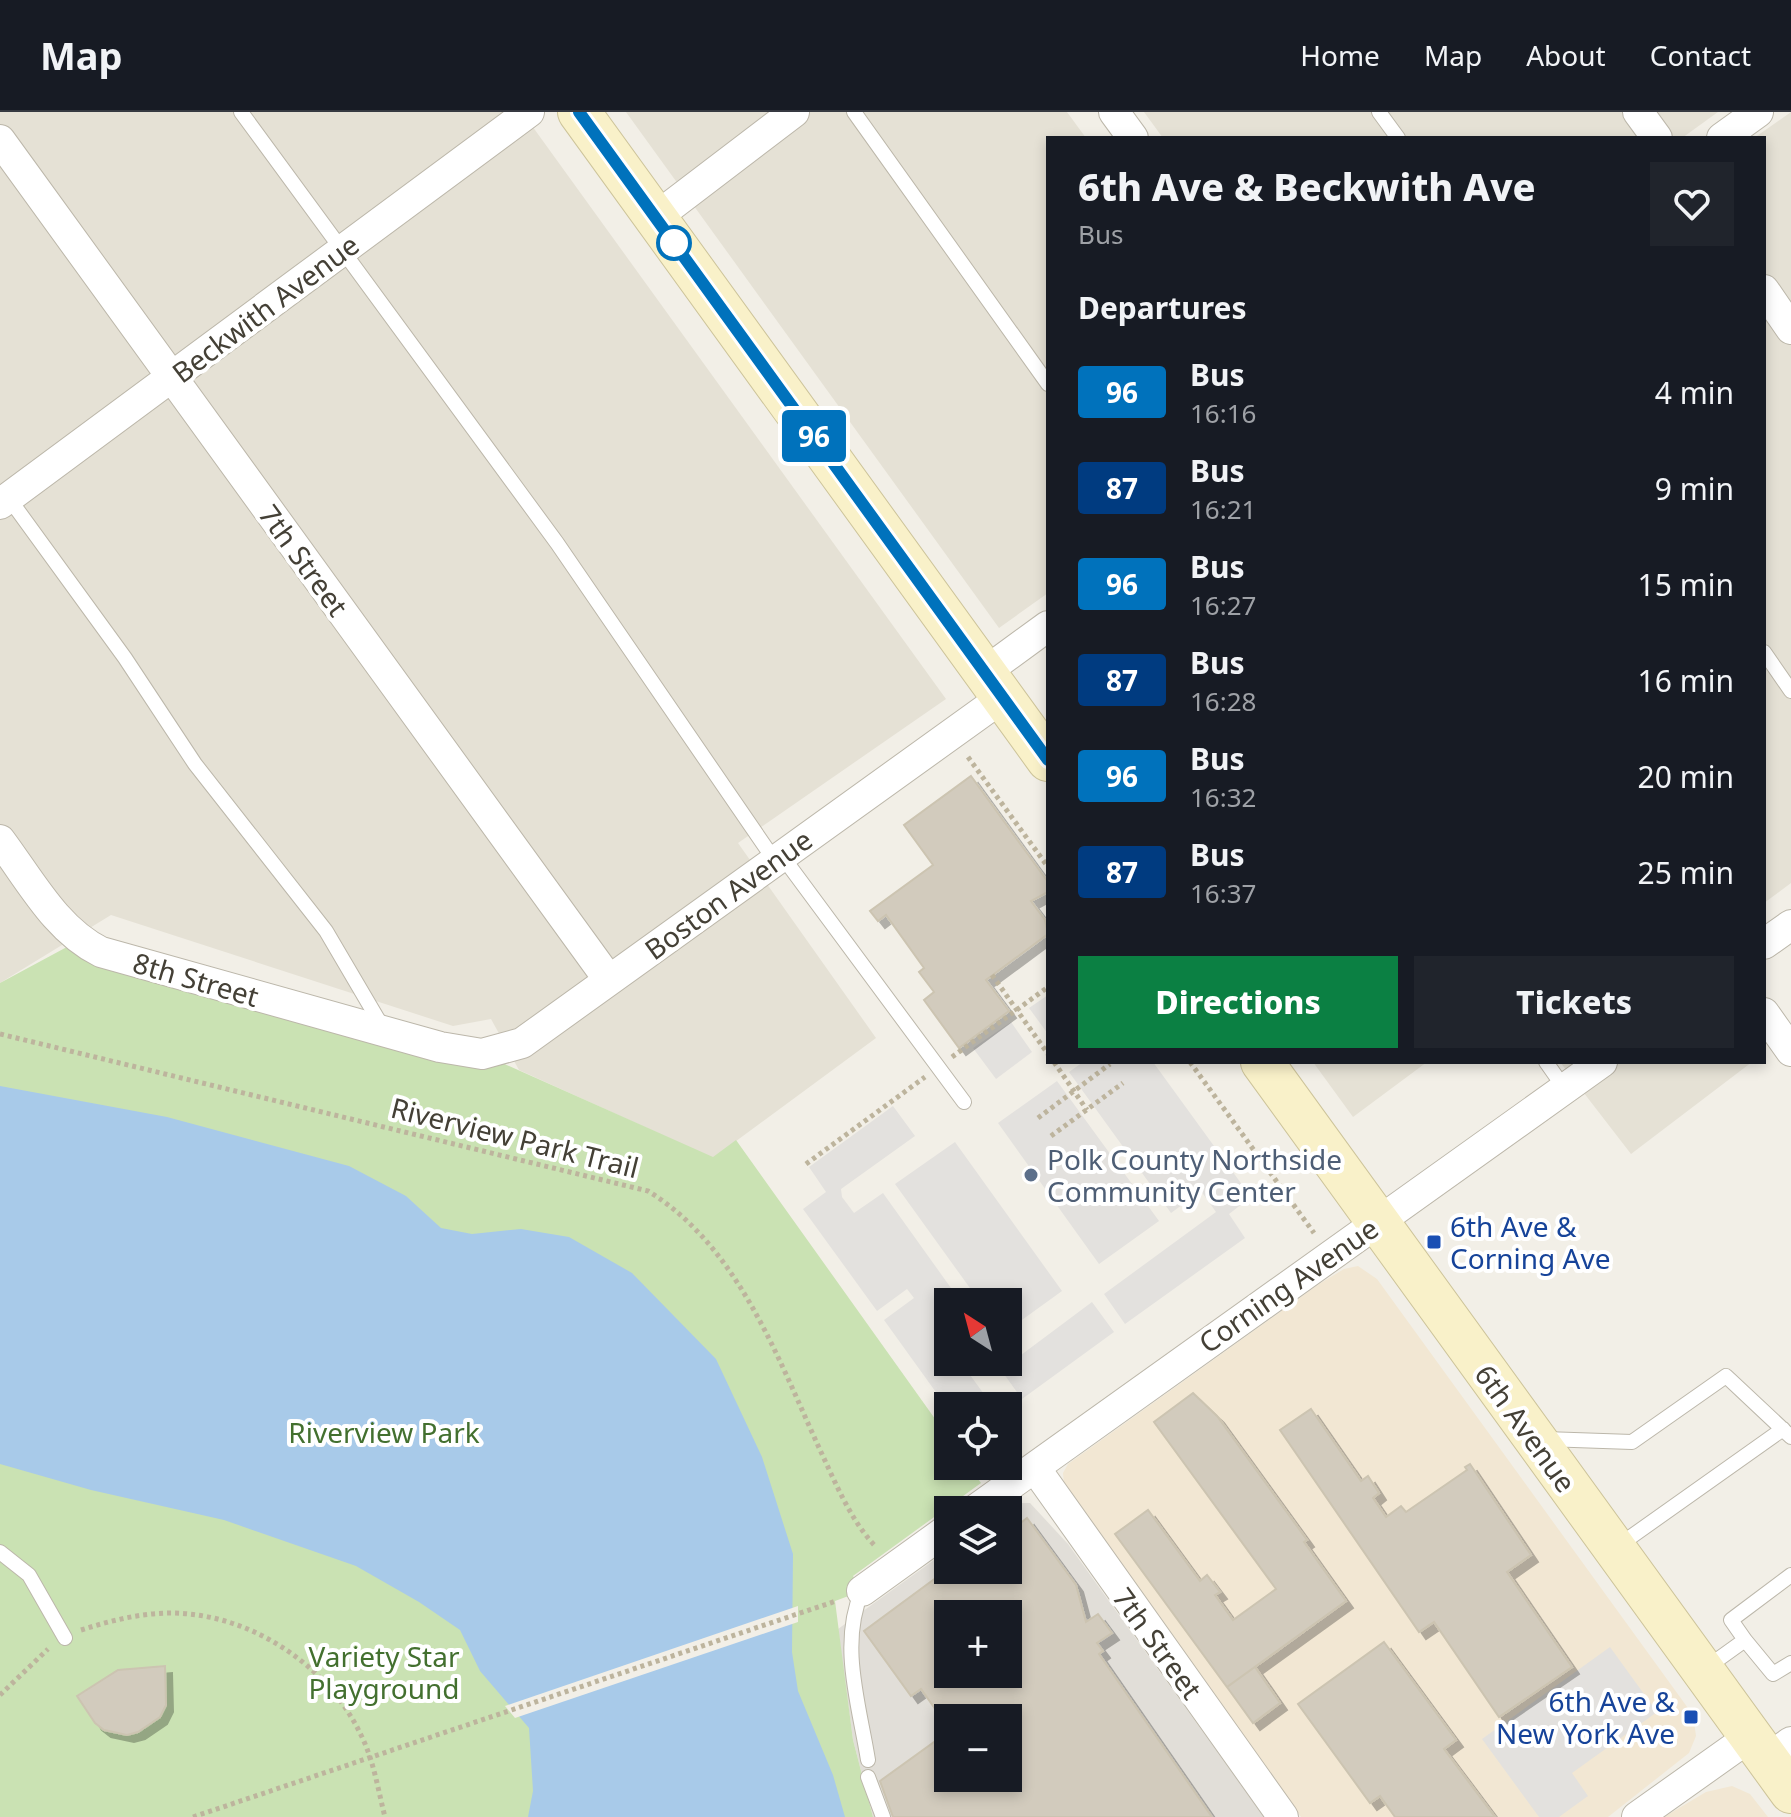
<!DOCTYPE html>
<meta charset="utf-8">
<style>
:root{--surface:#171b24;--page:#20242c;--text:#f1f3f6;--muted:#9ea1a6;--line:#363941;--accent:#0b8043}
body{margin:0;font-family:"Noto Sans",sans-serif;background:var(--page);color:var(--text);height:100vh;display:flex;flex-direction:column;font-size:30px;white-space:nowrap}
*{box-sizing:border-box;margin:0}
p{font-size:26px;color:var(--muted)}
.icon{flex:none;width:44px;height:44px;fill:none;stroke:currentColor;stroke-width:2;stroke-linecap:round;stroke-linejoin:round}
.map{position:relative;flex:1;overflow:hidden}
.details{position:absolute;left:1046px;top:24px;width:720px;height:928px;display:flex;flex-direction:column;background:var(--surface);border-radius:0px;box-shadow:0 4px 12px #0003}
.details>*{flex:none}
.badge{padding:0 16px;border-radius:6px;font-size:28px;line-height:52px}
.needle{width:52px;rotate:324deg}
.fabs{position:absolute;left:934px;top:1176px;display:grid;gap:16px}
.fabs a{display:grid;place-items:center;width:88px;height:88px;border-radius:0px;background:var(--surface);box-shadow:0 4px 12px #0003;font-size:40px}
.map>.badge{position:absolute;translate:-50% -50%;box-shadow:0 0 0 4px #fff}
h2{padding:0 32px;font-size:30px;line-height:72px}
.round{display:grid;place-items:center;flex:none;width:84px;height:84px;border-radius:0px;background:var(--page)}
.head{display:flex;align-items:center;justify-content:space-between;height:136px;padding:0 32px}
h1{font-size:38px;font-weight:800;line-height:60px}
.cta{display:flex;gap:16px;margin-top:auto;padding:16px 32px}
.cta a{flex:1;height:92px;border-radius:0px;background:var(--accent);color:#fff;font-size:32px;font-weight:800;line-height:92px;text-align:center}
.cta a+a{background:var(--page);color:var(--text)}
ul{padding:0;list-style:none}
li{display:flex;align-items:center;gap:24px;height:96px;padding:0 32px}
li div{flex:1}
li b{display:block;font-size:30px}
li em{font-style:normal}
li .badge{min-width:88px;font-weight:700;text-align:center}
header{display:flex;align-items:center;gap:48px;box-sizing:border-box;height:112px;padding:0 40px;background:var(--surface);border-bottom:2px solid var(--line)}
header strong{font-size:38px}
nav{display:flex;gap:44px;margin-inline-start:auto;font-size:28px}
.map>svg:first-child{display:block}
.residential{fill:#e5e1d5}
.commercial{fill:#f2e7d3}
.industrial{fill:#e1ded8;fill-rule:evenodd}
.green{fill:#cae2b3}
.parking{fill:#e3e1de}
.water{fill:#a8cae9}
.pier{fill:#f2efe7}
.building{fill:#d2cbbd;stroke:#ccc4b1;stroke-width:2;fill-rule:evenodd;filter:url(#shadow)}
.lines{fill:none;stroke-linecap:round;stroke-linejoin:round}
.service-casing{stroke:#bcb7aa;stroke-width:16}
.minor-casing{stroke:#bcb7aa;stroke-width:32}
.secondary-casing{stroke:#cdc49a;stroke-width:44}
.path{stroke:#bdb49d;stroke-width:5;stroke-dasharray:4 4;stroke-linecap:butt}
.service{stroke:#fff;stroke-width:14}
.minor{stroke:#fff;stroke-width:30}
.secondary{stroke:#f9f1c9;stroke-width:42}
.line-casing{stroke:#fff;stroke-width:18}
.line{stroke:#0072bc;stroke-width:12}
.stop-dot{fill:#fff;stroke:#0072bc;stroke-width:4}
.service-dot{fill:#5c6f8a;stroke:#fff;stroke-width:3}
.transit-dot{fill:#1a4fb4;stroke:#fff;stroke-width:3}
.labels{text-anchor:middle;dominant-baseline:central;stroke-width:8;stroke-linejoin:round;paint-order:stroke}
.street-label{font-size:28px;fill:#444036;stroke:#fff}
.service-label{font-size:28px;fill:#4e5e75;stroke:#fff;text-anchor:start}
.transit-label{font-size:28px;fill:#164399;stroke:#fff;text-anchor:start}
.park-label{font-size:28px;fill:#43702f;stroke:#fff}
</style>
<header>
<strong>Map</strong>
<nav><a>Home</a><a>Map</a><a>About</a><a>Contact</a></nav>
</header>
<div class="map">
<svg width="1791" height="1705" viewBox="0 0 1791 1705">
<defs>
<filter id="shadow"><feDropShadow dx="7" dy="7" stdDeviation="0" flood-color="#0004"/></filter>
</defs>
<rect width="100%" height="100%" fill="#f2efe7"/>
<!-- residential -->
<path class="residential" d="M0,0h522l424,587 -208,144 138,195 -163,120 -194,-88 -28,-51 -38,7 -342,-111 -111,68z
M626,0h441l19,26h-38v455l-49,35z
M1144,0h574l-36,26h-519z
M1791,0v771l-27,20v-765h-10z
M1313,950h114l-74,55z
M1560,950h192l-121,92z"/>
<!-- commercial -->
<path class="commercial" d="M1358,1154l19,13 316,436 3,21 -7,17 -81,64h-307l-186,-258 -51,-75 -1,-11 5,-9 251,-180 25,-15z
M1732,1674l18,8 18,23h-104l42,-25z"/>
<!-- industrial -->
<path class="industrial" d="M1017,1391h13l38,41 196,273h-391l-20,-77 -15,-111 110,-79v20h60v-60h-4zM948,1502h60v60h-60zM948,1606h60v60h-60z"/>
<!-- green -->
<path class="green" d="M78,829l404,113 231,103 23,-17 212,297v29h21l12,17 -128,93 9,15 -27,10 18,139 20,77h-873v-834z"/>
<!-- parking -->
<path class="parking" d="M1048,883v39l-19,-26z
M1011,910l21,30 -36,27 -23,-31z
M1083,950h70l98,135 -22,17 16,24 -120,86 -21,-30 112,-82 -15,-21 -30,22 -102,-141z
M1057,969l102,140 -60,43 -101,-141z
M893,994l22,30 -74,53 1,8 12,16 29,-20 78,109h-13v60h16l-2,2 27,37 -7,5h-34v3l-64,-89 30,-22 -7,-9 -30,22 -74,-102 23,-17 -17,-25z
M955,1030l107,149 -54,39v-28h-28l-85,-118z
M1092,1190l22,30 -92,67 -21,-29z
M1610,1535l47,65 -85,61 16,23 -29,21h-20l-57,-78z"/>
<!-- water -->
<path class="water" d="M0,974l167,31 182,49 57,30 35,32 31,6 49,-5 48,8 63,36 84,86 46,98 31,97 -1,98 6,39 35,84 12,42h-317l5,-26 -4,-63 -49,-57 -20,-41 -41,-28 -63,-36 -132,-46 -133,-30 -91,-26z"/>
<!-- pier -->
<path class="pier" d="M798,1494v16l-283,96 -10,-12z"/>
<!-- building -->
<path class="building" d="M971,664l77,106v10l-17,9 14,19 3,14 -62,46 23,31 -50,37 -35,-48 10,-8 -15,-20 5,-4 -38,-53 -8,6 -8,-10 63,-46 -29,-40z
M1193,1281l24,23 90,124 -3,2 42,59 -119,86 -112,-153 33,-24 52,71 7,-6 13,17 -5,3 18,25 43,-31 -122,-167z
M1311,1297l50,72 7,-5 11,17 -6,5 13,19 15,-11 5,6 61,-42 -2,-3 5,-3 61,91 -24,17 65,95 -73,50 -65,-95 -15,10 -139,-202z
M1027,1406l49,67 10,37 12,-8 14,19 -15,10 6,8 -4,3 113,163h-319l-13,-36 68,-49v46h60v-60h-60v9l-27,-38 -10,7 -47,-65 84,-62 60,1v-45l5,4zM948,1502h60v60h-60z
M1384,1530l72,98 -12,9 51,68h-100l-15,-21 -10,7 -72,-99z
M165,1554l1,39 -6,12 -22,15 -11,3 -23,-5 -9,-7 -18,-27 41,-26z
M1255,1555l25,36 -27,20 -26,-36z"/>
<g class="lines">
<!-- service casing -->
<g class="service-casing">
<path id="service" d="M241,0l316,431 218,318
M854,0l194,272
M1379,0l19,26
M8,385l117,161 70,106 131,167 57,97
M1764,540l27,39
M782,744l182,246
M1546,950l19,27
M1545,1327l87,3 94,-66 65,61
M1618,1434l165,-117
M0,1440l29,23 36,63
M862,1479c-23,53 -3,113 6,169
M1745,1528l28,34 18,-11
M1706,1556l39,-28 -14,-20 60,-45
M868,1665l15,40"/>
</g>
<!-- minor casing -->
<g class="minor-casing">
<path id="minor" d="M1114,0l19,26
M1638,0l19,26
M1722,26l36,-26
M0,28l609,840
M655,106l139,-106
M1764,178l27,39
M0,392l529,-392
M985,560l63,-46
M0,728c30,40 56,90 101,112l339,95 42,7 40,-11 481,-346
M1764,832l27,-19
M1764,901l27,38
M1035,1356l248,349
M975,1398l627,-448
M862,1479l86,-62
M1767,1647l24,-17
M1637,1705l114,-81"/>
</g>
<!-- secondary casing -->
<g class="secondary-casing">
<path id="secondary" d="M579,0l469,648
M1262,950l529,730"/>
</g>
<!-- path -->
<path class="path" d="M968,645l80,110
M992,863l56,79
M0,922l648,157c91,56 130,168 173,261 15,32 30,69 55,95
M952,945l96,-70
M1054,950l33,48
M1190,950l124,171
M1038,1006l72,-54
M1051,1024l72,-53
M806,1052l119,-87
M81,1518c35,-11 71,-20 108,-16 72,7 141,56 172,121 13,26 17,55 24,82
M0,1583l48,-46
M193,1705l643,-216"/>
<!-- service -->
<use href="#service" class="service"/>
<!-- minor -->
<use href="#minor" class="minor"/>
<!-- secondary -->
<use href="#secondary" class="secondary"/>
</g>
<g class="lines">
<!-- line casing -->
<g class="line-casing">
<path id="line" d="M579,0l469,648"/>
</g>
<!-- line -->
<use href="#line" class="line"/>
</g>
<!-- markers -->
<circle class="stop-dot" cx="674" cy="131" r="16"/>
<circle class="service-dot" cx="1031" cy="1063" r="8"/>
<g class="transit-dot">
<rect x="1426" y="1122" width="16" height="16" rx="4"/>
<rect x="1683" y="1597" width="16" height="16" rx="4"/>
</g>
<g class="labels">
<!-- street labels -->
<g class="street-label">
<text transform="translate(265 196) rotate(-37)">Beckwith Avenue</text>
<text transform="translate(304 448) rotate(54)">7th Street</text>
<text transform="translate(728 782) rotate(-36)">Boston Avenue</text>
<text transform="translate(196 867) rotate(16)">8th Street</text>
<text transform="translate(515 1025) rotate(14)">Riverview Park Trail</text>
<text transform="translate(1288 1173) rotate(-35)">Corning Avenue</text>
<text transform="translate(1526 1316) rotate(54)">6th Avenue</text>
<text transform="translate(1158 1531) rotate(54)">7th Street</text>
</g>
<!-- service labels -->
<g class="service-label">
<text x="1047" y="1047">Polk County Northside<tspan x="1047" dy="32">Community Center</tspan></text>
</g>
<!-- transit labels -->
<g class="transit-label">
<text x="1450" y="1114">6th Ave &amp;<tspan x="1450" dy="32">Corning Ave</tspan></text>
<text x="1675" y="1589" text-anchor="end">6th Ave &amp;<tspan x="1675" dy="32">New York Ave</tspan></text>
</g>
<!-- park labels -->
<g class="park-label">
<text x="384" y="1320">Riverview Park</text>
<text x="384" y="1544">Variety Star<tspan x="384" dy="32">Playground</tspan></text>
</g>
</g>
</svg>
<div class="fabs">
<a><svg class="needle" viewBox="-14 -14 28 28"><path d="M0-13l5 13h-10z" fill="#e53935"/><path d="M0 13l5-13h-10z" fill="#9ea1a6"/></svg></a>
<a><svg class="icon" aria-label="locate" viewBox="0 0 24 24"><circle cx="12" cy="12" r="6"/><path d="M12 2v4M12 18v4M2 12h4M18 12h4"/></svg></a>
<a><svg class="icon" aria-label="layers" viewBox="0 0 24 24"><path d="M12 4l9 5-9 5-9-5zM3 14l9 5 9-5"/></svg></a>
<a>+</a>
<a>−</a>
</div>
<b class="badge" style="left:814px;top:324px;background:#0072bc;color:#fff">96</b>
<section class="details">
<div class="head"><div><h1>6th Ave &amp; Beckwith Ave</h1><p>Bus</p></div><a class="round"><svg class="icon" aria-label="heart" viewBox="0 0 24 24"><path d="M12 20l-8-8c-3-5 5-10 8-4 3-6 11-1 8 4z"/></svg></a></div>
<h2>Departures</h2>
<ul>
<li><span class="badge" style="background:#0072bc;color:#fff">96</span><div><b>Bus</b><p>16:16</p></div><em>4 min</em></li>
<li><span class="badge" style="background:#003b80;color:#fff">87</span><div><b>Bus</b><p>16:21</p></div><em>9 min</em></li>
<li><span class="badge" style="background:#0072bc;color:#fff">96</span><div><b>Bus</b><p>16:27</p></div><em>15 min</em></li>
<li><span class="badge" style="background:#003b80;color:#fff">87</span><div><b>Bus</b><p>16:28</p></div><em>16 min</em></li>
<li><span class="badge" style="background:#0072bc;color:#fff">96</span><div><b>Bus</b><p>16:32</p></div><em>20 min</em></li>
<li><span class="badge" style="background:#003b80;color:#fff">87</span><div><b>Bus</b><p>16:37</p></div><em>25 min</em></li>
</ul>
<div class="cta"><a>Directions</a><a>Tickets</a></div>
</section>
</div>
